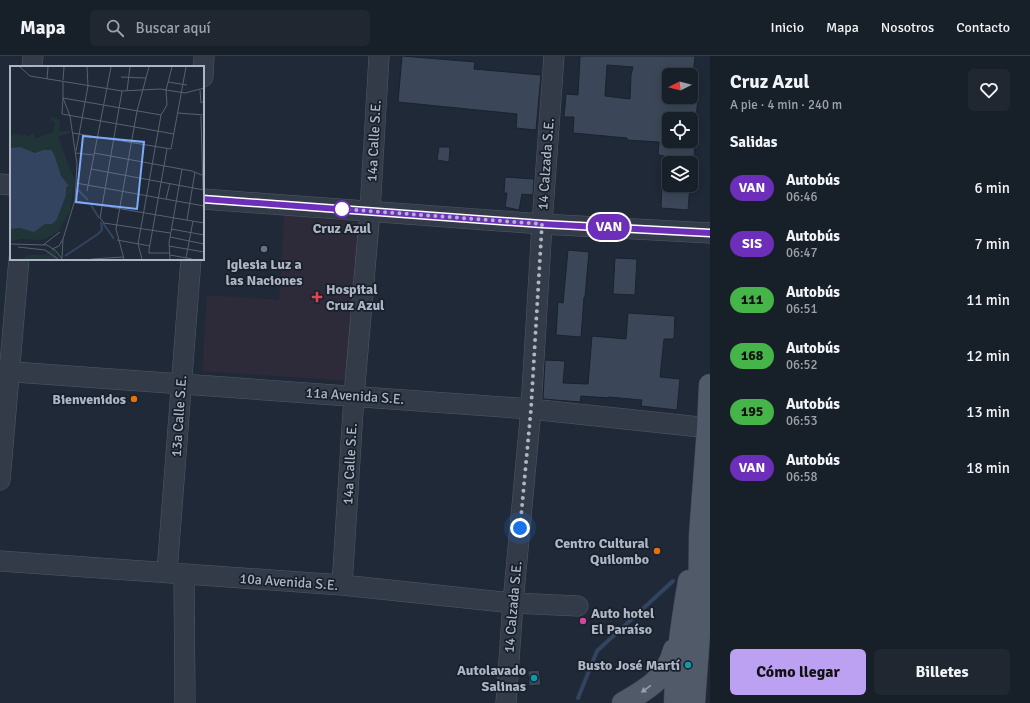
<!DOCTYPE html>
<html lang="es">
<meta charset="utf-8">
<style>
:root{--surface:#171f29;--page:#202731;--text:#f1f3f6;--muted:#9ea2a8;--line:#363d46;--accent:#bca0f2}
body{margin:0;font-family:Signika,sans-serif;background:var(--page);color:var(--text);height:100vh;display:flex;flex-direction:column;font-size:15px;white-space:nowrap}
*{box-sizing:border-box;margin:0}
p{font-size:13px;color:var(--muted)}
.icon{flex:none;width:22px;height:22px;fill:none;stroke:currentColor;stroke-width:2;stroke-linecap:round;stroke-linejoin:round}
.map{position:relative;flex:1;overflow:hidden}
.sheet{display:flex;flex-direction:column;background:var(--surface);width:320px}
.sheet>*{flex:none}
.badge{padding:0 8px;border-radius:13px;font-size:14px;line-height:26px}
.needle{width:26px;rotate:264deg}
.controls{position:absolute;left:662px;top:12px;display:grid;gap:8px}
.controls a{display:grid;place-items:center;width:36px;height:36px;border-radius:6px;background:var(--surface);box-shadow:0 2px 10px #0003,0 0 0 1px var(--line);font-size:20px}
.you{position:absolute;width:20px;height:20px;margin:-10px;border:3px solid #fff;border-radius:50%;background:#1a73e8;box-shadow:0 0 0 6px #1a73e833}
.map>.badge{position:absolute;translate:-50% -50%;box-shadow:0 0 0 2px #fff}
h2{padding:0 20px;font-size:15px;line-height:36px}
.round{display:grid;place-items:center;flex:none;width:42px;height:42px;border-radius:6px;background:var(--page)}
.headline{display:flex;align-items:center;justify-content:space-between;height:68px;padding:0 20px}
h1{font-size:19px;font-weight:700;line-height:30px}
.action{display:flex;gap:8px;margin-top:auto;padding:8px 20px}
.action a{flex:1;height:46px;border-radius:6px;background:var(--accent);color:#111;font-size:16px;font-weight:700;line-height:46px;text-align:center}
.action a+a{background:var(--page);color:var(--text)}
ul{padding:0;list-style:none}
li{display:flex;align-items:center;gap:12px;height:56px;padding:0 20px}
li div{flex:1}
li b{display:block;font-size:15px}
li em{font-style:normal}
li .badge{min-width:44px;font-weight:700;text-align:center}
header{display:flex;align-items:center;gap:24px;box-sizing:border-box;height:56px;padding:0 20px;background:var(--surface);border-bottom:1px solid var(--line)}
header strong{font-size:19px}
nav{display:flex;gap:22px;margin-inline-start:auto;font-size:14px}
.search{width:280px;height:36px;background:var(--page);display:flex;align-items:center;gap:10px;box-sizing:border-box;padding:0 14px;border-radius:6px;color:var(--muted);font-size:15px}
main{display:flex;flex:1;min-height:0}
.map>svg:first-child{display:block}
.medical{fill:#2d2b39}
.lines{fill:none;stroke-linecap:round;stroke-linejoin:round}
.stream{stroke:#324460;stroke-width:4}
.building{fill:#3b4758;stroke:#1a222e;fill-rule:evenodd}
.minor-casing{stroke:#505966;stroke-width:21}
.major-casing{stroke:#3c4451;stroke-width:23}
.minor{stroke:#333b48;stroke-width:20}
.major{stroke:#515a68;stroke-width:22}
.oneway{fill:#969fae}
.line-casing{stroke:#fff;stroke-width:9}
.line{stroke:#6d2fba;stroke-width:6}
.walk{stroke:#adb6c5;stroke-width:4;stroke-dasharray:0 7.2}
.stop-dot{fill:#fff;stroke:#6d2fba;stroke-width:2}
.worship-dot{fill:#6b7280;stroke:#19202c;stroke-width:1.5}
.health-dot{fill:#e0444e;stroke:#19202c;stroke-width:1.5}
.food-dot{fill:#e8710a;stroke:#19202c;stroke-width:1.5}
.hotel-dot{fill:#d1479c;stroke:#19202c;stroke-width:1.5}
.culture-dot{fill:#0f9aa8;stroke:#19202c;stroke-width:1.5}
.labels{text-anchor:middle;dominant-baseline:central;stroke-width:3.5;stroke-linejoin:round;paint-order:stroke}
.street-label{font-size:14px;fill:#adb6c5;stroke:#19202c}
.stop-label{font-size:14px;font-weight:bold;fill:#adb6c5;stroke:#19202c}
.poi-label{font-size:14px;font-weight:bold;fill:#adb6c5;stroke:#19202c;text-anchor:end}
.inset-river{fill:none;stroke:#324460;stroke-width:2}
.inset-road{fill:none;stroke:#586170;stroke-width:1}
.view{fill:#7dabfa;fill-opacity:0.15;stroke:#7dabfa;stroke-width:2}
.inset-edge{fill:none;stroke:#adb6c5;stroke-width:2}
</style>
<header>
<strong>Mapa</strong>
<div class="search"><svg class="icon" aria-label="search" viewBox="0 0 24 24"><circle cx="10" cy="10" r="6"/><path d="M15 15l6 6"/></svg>Buscar aquí</div>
<nav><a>Inicio</a><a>Mapa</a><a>Nosotros</a><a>Contacto</a></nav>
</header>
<main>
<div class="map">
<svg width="710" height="647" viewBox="0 0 710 647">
<rect width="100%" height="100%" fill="#1f2937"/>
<!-- medical -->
<path class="medical" d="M284,159l77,8 -15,158 -144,-10 5,-76 72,5z"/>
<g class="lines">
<!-- stream -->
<path class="stream" d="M578,642l19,-47 76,-70"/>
</g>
<!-- building -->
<path class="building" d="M402,0l73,6 -1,7 67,6 -5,55 -20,-2 1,-14 -119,-12z
M580,0h115l-2,19h-24v22h29l-2,22h-27v22h26l-1,17 -3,-1v6h-27v-7l-6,-1 1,-13 -32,-2v-2l-54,-5 1,-16h-10l2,-23 12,1zM607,9l26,2 -2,8 -1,24 -25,-3z
M439,91h11l-1,15 -12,-2z
M505,121l29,2 -1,16 -11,-1 -3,16 -14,-3 2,-14h-3z
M662,129h28l-2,25 -27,-2z
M568,194l21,2 -4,45h-1l-3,40 -25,-2 2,-33 5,1z
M615,202l22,1 -2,36 -22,-1z
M628,257l47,3 -1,23h-10l-4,38 20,2 -3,31 -36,-4 1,-6 -34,-3v1l-27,-2 -1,6 -37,-3 2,-39 20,1 -2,22 25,1 4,-48 34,3z
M539,614l2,15 -12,1 -1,-15z"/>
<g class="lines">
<!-- minor casing -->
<g class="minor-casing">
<path id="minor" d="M32,11l1,-11
M203,21l1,-21
M0,128l11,1
M203,143l339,25 168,9
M0,315l531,38 179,19
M0,424l19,-221
M0,505l342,24 171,18 65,3
M167,516l24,-313
M184,519l1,128
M342,529l12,-189 16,-185 9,-155
M506,647l7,-100 18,-194 11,-185 12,-168"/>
</g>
<!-- major casing -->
<g class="major-casing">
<path id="major" d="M623,647c23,-13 44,-25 51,-53
M675,647c1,-41 7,-82 14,-122
M694,647l5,-69 1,-99 8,-107 2,-43"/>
</g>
<!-- minor -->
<use href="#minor" class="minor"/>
<!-- major -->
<use href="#major" class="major"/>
</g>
<!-- one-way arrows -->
<defs><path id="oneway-solid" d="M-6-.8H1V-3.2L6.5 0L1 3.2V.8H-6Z"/></defs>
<use class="oneway" href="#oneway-solid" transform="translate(646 633) rotate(144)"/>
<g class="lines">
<!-- line casing -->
<g class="line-casing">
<path id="line" d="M203,143l339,25 168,9"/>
</g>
<!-- line -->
<use href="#line" class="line"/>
<!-- walk -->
<path class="walk" d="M342,153l200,15 -11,185 -11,119"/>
</g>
<!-- markers -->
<circle class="stop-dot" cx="342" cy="153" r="8"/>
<circle class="worship-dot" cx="264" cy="193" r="4"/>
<path class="health-dot" d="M315 235h4v4h4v4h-4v4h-4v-4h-4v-4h4z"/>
<g class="food-dot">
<circle cx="134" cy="343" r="4"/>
<circle cx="657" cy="495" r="4"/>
</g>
<circle class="hotel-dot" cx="583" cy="565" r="4"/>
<g class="culture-dot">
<circle cx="688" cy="609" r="4"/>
<circle cx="534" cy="622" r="4"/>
</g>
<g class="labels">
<!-- street labels -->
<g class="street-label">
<text transform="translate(374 85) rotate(-87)">14a Calle S.E.</text>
<text transform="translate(546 108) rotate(-86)">14 Calzada S.E.</text>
<text transform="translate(355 340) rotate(4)">11a Avenida S.E.</text>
<text transform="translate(179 360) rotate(-86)">13a Calle S.E.</text>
<text transform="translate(350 408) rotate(-87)">14a Calle S.E.</text>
<text transform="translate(289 526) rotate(4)">10a Avenida S.E.</text>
<text transform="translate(513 551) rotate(-85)">14 Calzada S.E.</text>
</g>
<!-- stop labels -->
<g class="stop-label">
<text x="342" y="172">Cruz Azul</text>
</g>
<!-- poi labels -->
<g class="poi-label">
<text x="264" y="208" text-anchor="middle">Iglesia Luz a<tspan x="264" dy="16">las Naciones</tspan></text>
<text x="326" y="233" text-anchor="start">Hospital<tspan x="326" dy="16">Cruz Azul</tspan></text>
<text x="126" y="343">Bienvenidos</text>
<text x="649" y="487">Centro Cultural<tspan x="649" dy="16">Quilombo</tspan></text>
<text x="591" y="557" text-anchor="start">Auto hotel<tspan x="591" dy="16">El Paraíso</tspan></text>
<text x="680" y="609">Busto José Martí</text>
<text x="526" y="614">Autolavado<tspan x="526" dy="16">Salinas</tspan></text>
</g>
</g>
<!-- overview -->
<g transform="translate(10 10)">
<rect width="194" height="194" fill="#1f2937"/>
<path d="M39,51l8,1 3,4 -1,9h11v2l-12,4 17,44 -5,30 -13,22 -16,7 -21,-1 -10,3v-105l5,-3 14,2 4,-3 3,5 17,-6 2,-8zM44,183l4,10h-39l12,-4h15l2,-4z" fill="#213538"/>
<path d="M10,81l15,6 8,-3h8l3,4 7,22 8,10 -3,1v8l-9,24 -5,5h-7l-11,8 -14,-4 -10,1v-81z" fill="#324460"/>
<path class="inset-river" d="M68,124l10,10M81,139l8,13M93,157l11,16M55,190l33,-22 4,-4 -1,-8"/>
<path class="inset-road" d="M10,1l10,9 92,15 38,-2 25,4 19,-5M111,11l25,1M37,13l1,-12M53,14l1,-13M158,16l19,3M190,24l1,13 3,-2M112,25l-22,127 4,5 66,10M117,25l3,-24M168,47l26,2M151,49l-98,-17 -1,16 112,20M191,50l2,74M63,67l98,16 15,-82M157,83l-18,101v3h21M66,85l12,-65 -1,-19M66,87l17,2M84,87l98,18 12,5M81,103l113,21M66,117l128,23M77,125l24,-124M156,133l4,-16M65,135l129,22M177,154l8,-48M161,163l33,6M160,171l34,7M107,174l33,6M0,178l37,1 9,6 6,8M33,179l17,-13M159,180l35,6M8,181l27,3 13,9M42,183l7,-3 4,-7M160,189l22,4M52,192l1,-19 12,-39 2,-36 -7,-48 -7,-18v-17M176,192l7,-37M82,193l31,-2M114,193l-8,-30 21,-118 12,-44M132,193l-4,-15 23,-129 6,-10 -1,-15 6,-23M160,193l-1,-16 13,-74"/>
<path class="view" d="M73,70l61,6 -7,67 -61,-7z"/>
<rect width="194" height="194" class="inset-edge"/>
</g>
</svg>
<div class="controls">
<a><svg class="needle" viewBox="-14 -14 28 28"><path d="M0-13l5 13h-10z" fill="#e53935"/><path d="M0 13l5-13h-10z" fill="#9ea2a8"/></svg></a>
<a><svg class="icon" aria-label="locate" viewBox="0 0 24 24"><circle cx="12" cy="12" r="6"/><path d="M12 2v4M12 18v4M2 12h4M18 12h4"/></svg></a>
<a><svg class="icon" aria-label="layers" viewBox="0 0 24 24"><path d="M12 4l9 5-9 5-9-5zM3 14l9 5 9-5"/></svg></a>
</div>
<div class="you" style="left:520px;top:472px"></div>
<b class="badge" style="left:609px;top:171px;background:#6d2fba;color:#fff">VAN</b>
</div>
<section class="sheet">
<div class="headline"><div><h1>Cruz Azul</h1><p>A pie · 4 min · 240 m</p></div><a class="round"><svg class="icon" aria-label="heart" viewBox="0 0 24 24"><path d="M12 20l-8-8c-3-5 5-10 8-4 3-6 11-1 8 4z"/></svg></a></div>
<h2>Salidas</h2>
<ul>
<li><span class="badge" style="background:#6d2fba;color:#fff">VAN</span><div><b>Autobús</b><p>06:46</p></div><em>6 min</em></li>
<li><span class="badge" style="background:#6d2fba;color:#fff">SIS</span><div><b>Autobús</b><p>06:47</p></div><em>7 min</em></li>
<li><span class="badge" style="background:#45b549;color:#111">111</span><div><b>Autobús</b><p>06:51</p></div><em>11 min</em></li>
<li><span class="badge" style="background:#45b549;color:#111">168</span><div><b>Autobús</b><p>06:52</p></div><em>12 min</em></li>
<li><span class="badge" style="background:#45b549;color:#111">195</span><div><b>Autobús</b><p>06:53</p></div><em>13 min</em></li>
<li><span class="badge" style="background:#6d2fba;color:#fff">VAN</span><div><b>Autobús</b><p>06:58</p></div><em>18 min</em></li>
</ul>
<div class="action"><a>Cómo llegar</a><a>Billetes</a></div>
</section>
</main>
